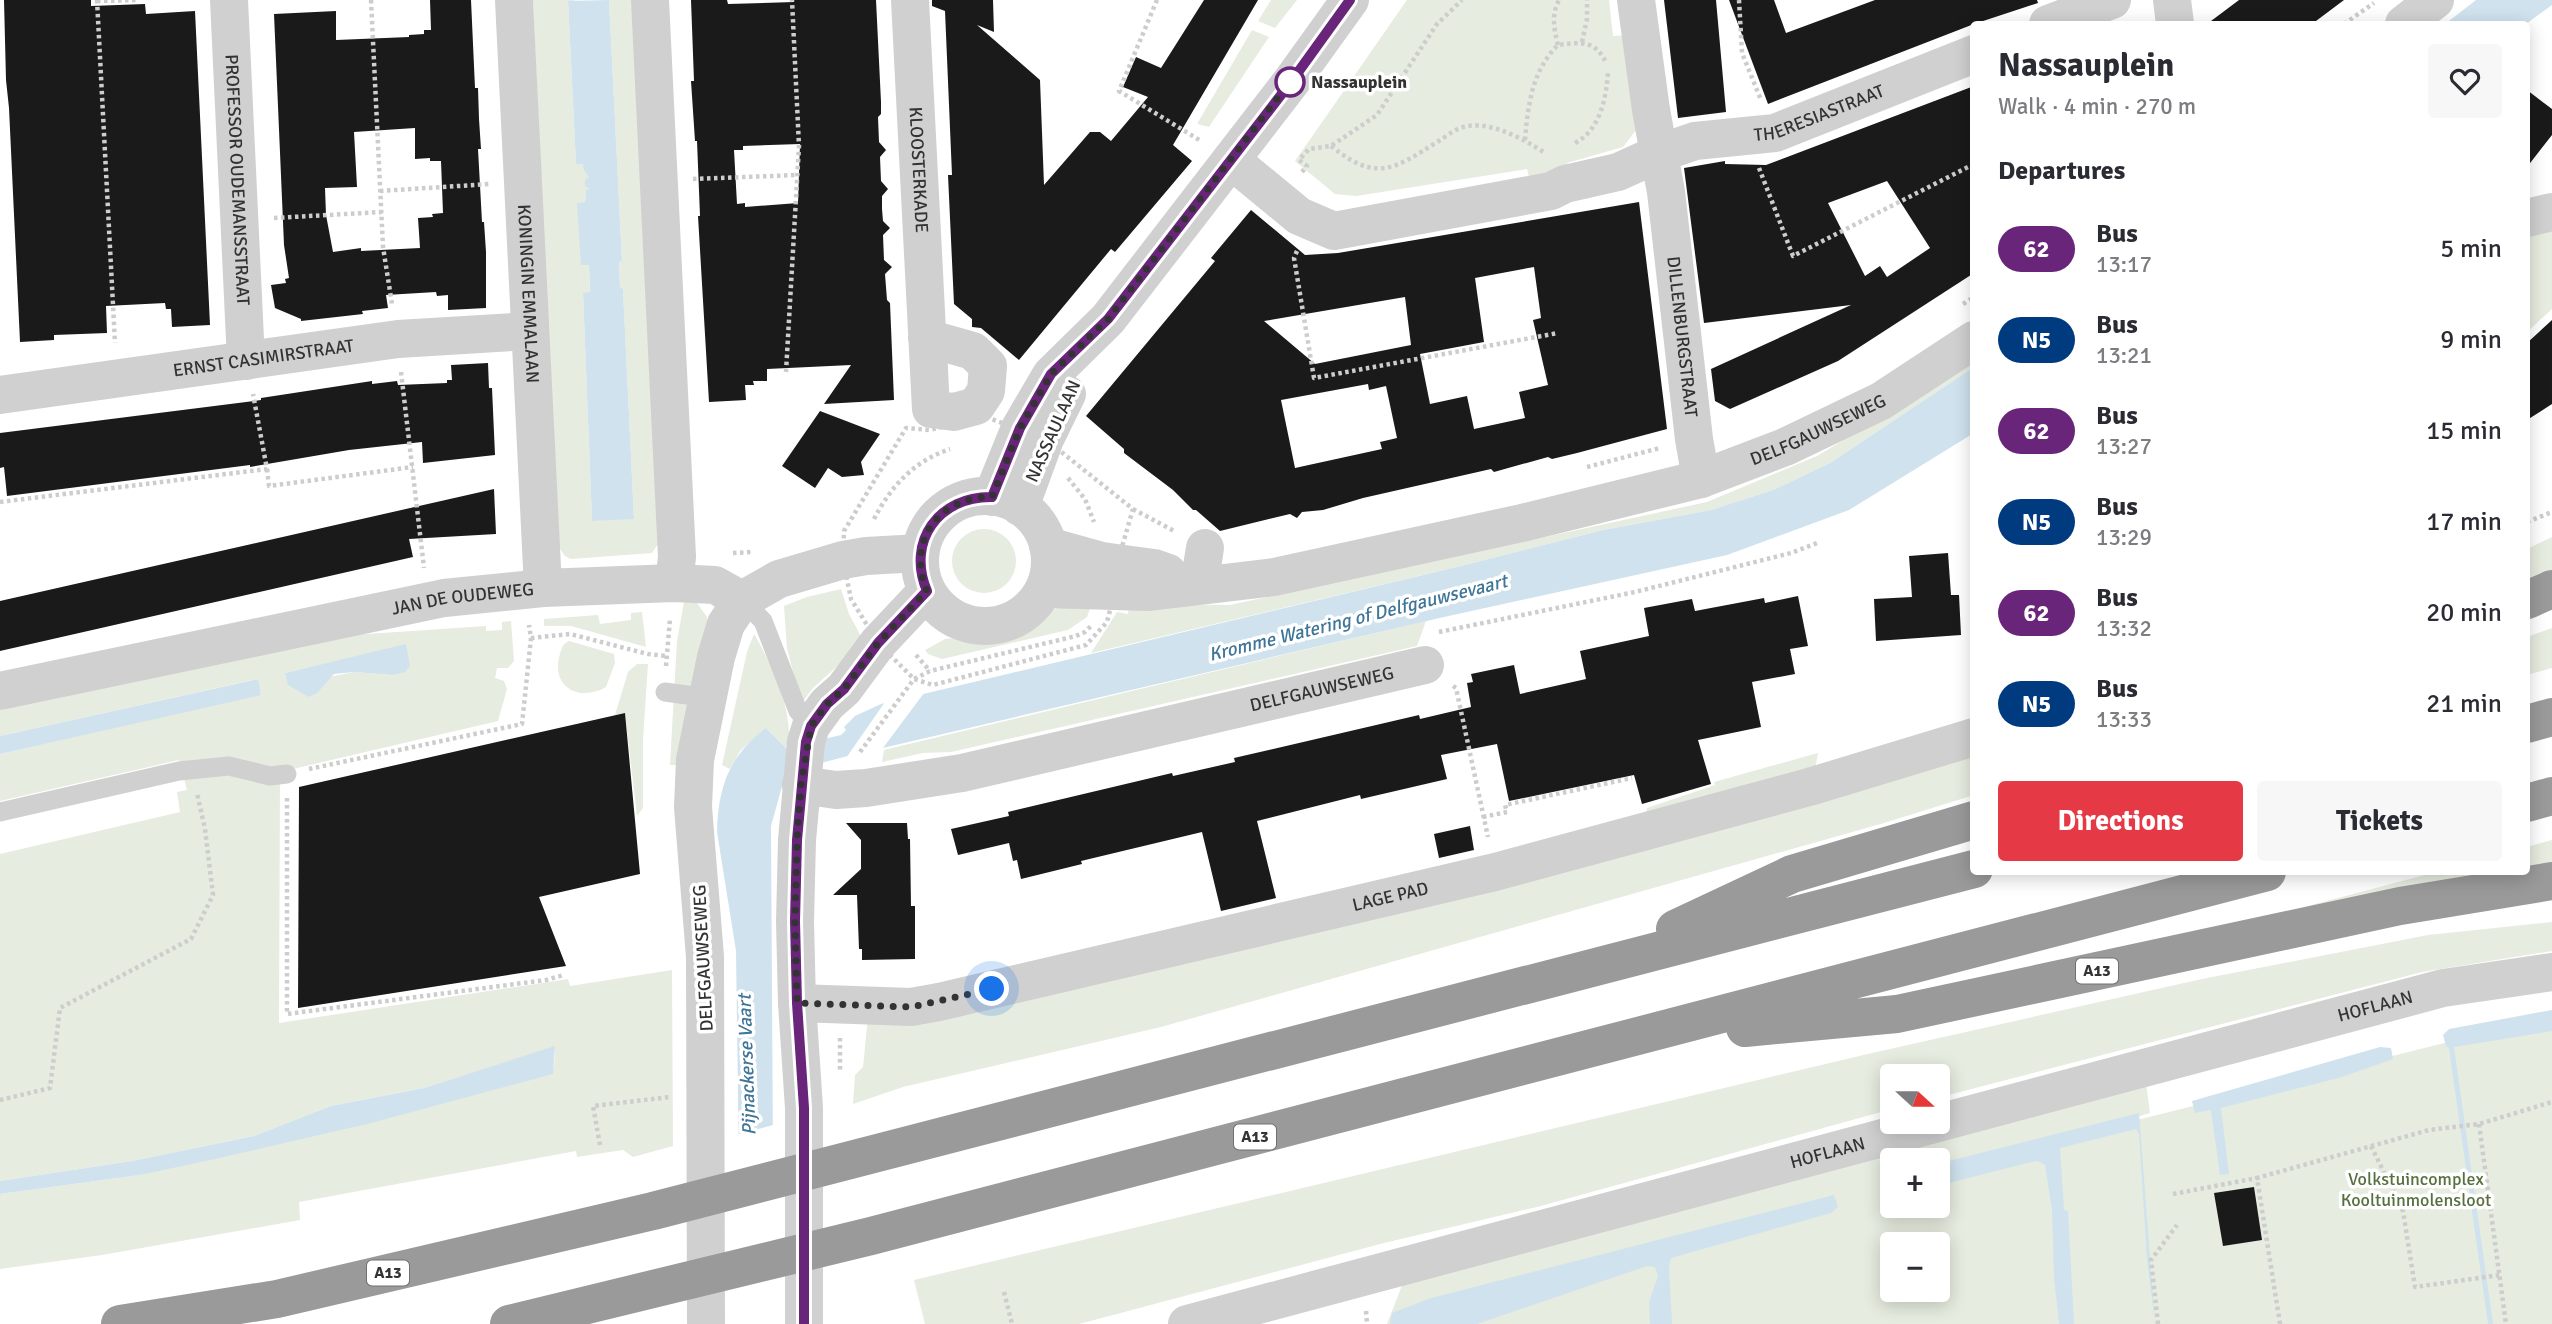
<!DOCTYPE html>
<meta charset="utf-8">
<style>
:root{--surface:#fff;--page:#f7f7f7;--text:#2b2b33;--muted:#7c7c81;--accent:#e63946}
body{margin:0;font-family:Signika,sans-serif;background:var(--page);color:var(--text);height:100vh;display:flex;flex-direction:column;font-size:26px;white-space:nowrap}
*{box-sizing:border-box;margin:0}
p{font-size:23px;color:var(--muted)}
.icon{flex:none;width:38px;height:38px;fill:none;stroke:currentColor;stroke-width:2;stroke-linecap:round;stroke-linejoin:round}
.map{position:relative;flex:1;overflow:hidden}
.drawer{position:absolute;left:1970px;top:21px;width:560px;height:854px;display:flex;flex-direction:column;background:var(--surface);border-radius:7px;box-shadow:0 4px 18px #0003}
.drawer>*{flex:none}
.badge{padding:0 14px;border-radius:23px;font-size:24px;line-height:46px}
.needle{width:46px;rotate:111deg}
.buttons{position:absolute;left:1880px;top:1064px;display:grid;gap:14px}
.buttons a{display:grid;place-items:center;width:70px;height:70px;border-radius:7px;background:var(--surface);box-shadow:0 4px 18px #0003;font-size:35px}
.you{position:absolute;width:35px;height:35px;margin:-18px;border:5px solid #fff;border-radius:50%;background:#1a73e8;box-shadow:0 0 0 10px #1a73e833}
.map>.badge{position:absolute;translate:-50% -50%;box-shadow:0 0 0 4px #fff}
h2{padding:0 28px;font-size:26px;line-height:63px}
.round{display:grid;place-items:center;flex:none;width:74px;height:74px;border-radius:7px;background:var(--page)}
.summary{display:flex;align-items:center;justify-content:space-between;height:119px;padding:0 28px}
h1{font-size:33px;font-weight:700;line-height:52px}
.cta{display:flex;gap:14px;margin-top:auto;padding:14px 28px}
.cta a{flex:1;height:80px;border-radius:7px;background:var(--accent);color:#fff;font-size:28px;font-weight:700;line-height:80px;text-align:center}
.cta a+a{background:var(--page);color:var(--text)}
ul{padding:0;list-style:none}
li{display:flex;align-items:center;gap:21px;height:91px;padding:0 28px}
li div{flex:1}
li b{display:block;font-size:26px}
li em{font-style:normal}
li .badge{min-width:77px;font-weight:700;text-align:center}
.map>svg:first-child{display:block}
.green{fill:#e6ecdf;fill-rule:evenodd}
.water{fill:#cfe2ee}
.pier{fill:#fff}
.building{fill:#1a1a1a;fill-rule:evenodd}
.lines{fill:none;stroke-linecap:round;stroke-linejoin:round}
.path{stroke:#cdcdcd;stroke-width:4.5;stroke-dasharray:3.5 3.5;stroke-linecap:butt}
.service{stroke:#d0d0d0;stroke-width:19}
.minor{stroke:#d0d0d0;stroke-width:38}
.tertiary{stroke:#d0d0d0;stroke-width:38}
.motorway{stroke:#9a9a9a;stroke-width:38}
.line-casing{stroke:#fff;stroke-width:16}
.line{stroke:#68257a;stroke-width:10}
.walk{stroke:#333;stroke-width:7;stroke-dasharray:0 12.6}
.stop-dot{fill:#fff;stroke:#68257a;stroke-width:3.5}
.labels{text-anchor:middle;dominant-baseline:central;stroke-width:7;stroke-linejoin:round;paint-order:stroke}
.shield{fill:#fff;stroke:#707070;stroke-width:2}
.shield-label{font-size:16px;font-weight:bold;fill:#333}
.stop-label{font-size:18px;font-weight:bold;fill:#333;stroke:#fff;text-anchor:start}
.street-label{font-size:18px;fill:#333;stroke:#fff}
.park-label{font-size:18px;fill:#56703f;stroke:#fff}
.water-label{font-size:19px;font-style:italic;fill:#3f7597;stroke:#fff}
</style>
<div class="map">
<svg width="2552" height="1324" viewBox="0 0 2552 1324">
<rect width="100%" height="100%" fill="#fff"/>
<!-- green -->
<path class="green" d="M533,0h44l-9,2 8,161h7l6,14 1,12 -4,2 -1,11 -7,1 4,62 7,-1 1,29h-7l9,228 42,-3 -11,-229h-3l-1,-27 3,-1 -13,-261h27l24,541 -8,12 -81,6 -6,-3 -7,-10z
M1271,0h26l-22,28 -17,-7z
M1407,0h202l4,36 16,-1 11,90 -17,22 -56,16 1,11 -38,7 -3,-12 -171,27 -21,-2 -40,-33z
M1252,30l17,7 -60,90 -12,-3z
M2552,224v85l-25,23v-102z
M1974,362v5l-144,96 -57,27 -62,20 -108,20 -142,36 -370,87 26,-41 11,2 1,-10 101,1 477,-103 110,-46z
M952 561a32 32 0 1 1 64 0a32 32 0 1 1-64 0Z
M2552,537v33l-25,12v-33z
M841,589l8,25 15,28 -51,46 -12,16 -14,-56 -3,-42 23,-9z
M1074,601l18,1 -5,15 -19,13 -126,29 -14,-5 -3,-4 20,-11 17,-2 21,3 25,-4 22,-10 18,-14z
M684,602l13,1 10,14 2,15 -30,133h-9l7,-124z
M642,612l4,35 -75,-21h-27v-7l54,-4 2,9 31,-4v-7z
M511,621l3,40 -6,7h-11l-2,10 9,3 3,8 -9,32 -218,51 -1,251 289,-44 2,7 102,-16 1,176 -40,11 -10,-7 -46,7 -1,-6 -277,51 1,18 -198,35 -102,14v-75l140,-19 414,-108 1,-20 -131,41 -93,18 -77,30 -122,25 -132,20v-327l180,-42 -3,-20 10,-2 -8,-30 -179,41v-47l261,-60 -4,-15 -257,57v-26l337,-74 149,-10v5l16,-1v-8zM406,645l-14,30 -38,-3 -25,5 -44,-4z
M1426,621l-9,25 -466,106 -28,1 -41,9 2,-12 4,-1z
M2552,628v40l-25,7v-38z
M754,634c20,35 37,70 35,112l-4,1 -19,-19 -26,23 -10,18 -8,-4 25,-113z
M569,641l45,13 1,9 -9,24c-26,15 -56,1 -46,-33 2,-7 3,-10 9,-13z
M637,664h11l-5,76v68l-6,8 -12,-103 -10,2 13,-43z
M1974,751v44l-90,28 -723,204 -258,60 -50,17 2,-29 8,-8 5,-50z
M1818,753l-4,22 -169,47 2,-14 68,-23 -1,-3z
M2552,840v29l-274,45 158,-42h91v-25z
M2552,922v29l-130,21 -485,126v-22h-45v33l-355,98 -153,36 -305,81h-154l-11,-44 958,-227 330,-74 226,-44z
M2552,1016v308h-1165l16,-41 743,-200 4,30 -61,19zM1892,1160h45v46h-45zM1892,1244h45v46h-45z"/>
<!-- water -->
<path class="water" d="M609,0l13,261 -3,1 1,26 3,1 11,230 -42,2 -9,-228 7,-1 -1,-27h-8l-4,-62 8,-1 1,-12 4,-1 -5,-3v-6l4,-3 -5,-7 -1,-6h-7l-8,-163z
M2476,0h76v5l-26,19h-81z
M1974,367v66l-125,77 -122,45 -283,62 -600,140 -58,15 -15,54 3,498 -35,-157 -3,-216 -19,-119c1,-45 12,-76 49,-104l20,20 55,-13 5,-5 -2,-3 11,-11 26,-12 580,-138 142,-36 108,-20 62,-20 57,-27z
M406,644l4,22 -5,6 -13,3 -38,-3 -20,2 -17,19 -8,4 -21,-12 -3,-12z
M258,679l3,16 -261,59v-18z
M2552,1010v21l-98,16 39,277h-5l-39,-276 -3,-2 -3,-11 6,-6z
M555,1046l-2,28 -186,50 -143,33 -84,18 -140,19v-13l132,-20 122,-25 77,-30 93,-18z
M2380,1047l11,1 2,11 -51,18 -121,31 8,66 -9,1 -9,-65 -16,3 -3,-12z
M2139,1113l16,211 -8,-65 -8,-125 -3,-5 -76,19 4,62 4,1 6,113h-15l-5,-47 -2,-67 -7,-45 -7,-4 -11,2 -90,23v-22z
M1834,1195l4,12 -7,6 -160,45 -2,9 3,57h-22l-1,-22 9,-26 -3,-9 -8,-1 -170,58h-87l2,-11 39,-15z"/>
<!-- pier -->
<path class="pier" d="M924,690v3l-44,59 -36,9 41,-59 5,-4z
M777,1124l1,200h-43v-189z"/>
<!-- building -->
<path class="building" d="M4,0h87v6l54,-2 1,10 49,-3 15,314 -38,2 -1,-18h-5l-1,-6 -59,3 1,27 -53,2v5l-34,2 -11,-234 -3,-28z
M430,0h41l4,88h3l1,31 2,30h-3l4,73h2l2,30v56l-38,2v-15l-11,1 -1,-4 -50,3 2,13 -26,3 1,3 -62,7v-2l-26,-11 -4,-23 15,-2 -1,-4 4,-1 -5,-33 -10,-231 62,-3v29l73,-3v-2l15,-1v-4h7zM415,128v31l15,-1v3h11l2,52 -11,1 1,3 -15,1 2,30 -59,3v-3l-28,4 -7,-37 -1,-27 32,-1 -3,-55z
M691,0h36l1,4 66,-2v-2h82l5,102v12l-3,3 1,25 7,8 -6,7 1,24 7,8 -6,7v13l1,12 7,7 -7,7 1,25 8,7 -7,7 2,26 3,3 4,97 -70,4 27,-39 -84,4v12h-14l1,4h-9l1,15 -37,2 -11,-186h2l-3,-75h-2l-4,-60h3zM800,144l-2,59 -53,4v-4l-8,1 -3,-54h9v-4z
M932,0h61l1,32 -17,-7 63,55 4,105 46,-53h10l11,9 37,-44 -25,-10 13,-30 25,11 43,-68h54l-85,145 19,16 -77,91 -4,-3 -92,111 -38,-32 -9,-1v-8l-18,-15 -6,-129h4l-7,-164 -13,-5z
M1664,0h52l10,112 -48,6z
M1729,0h45l12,33 89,-33h162l1,3 -64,21 -206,80z
M2239,0h105l-32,24h-105z
M1974,86v187l-136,88 -108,48 -15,-8 -4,-32 140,-64 -147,18 -20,-155 41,-7v3l41,1zM1887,181l43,67 -43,29 -7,-11 -15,10 -37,-73z
M2527,90l25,19v26l-25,32z
M1639,202l28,227 -90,24 -25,6 -4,-2 -54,15 -3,-3 -128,29 -40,12 -21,2 -5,6 -7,-4 -70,17 -24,-21h-3l-20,-20 -49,-37v-4l-38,-33 129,-155 -4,-3 40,-48 54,45 33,-2zM1534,267l7,51 -8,2 15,65 -29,7 6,26 -51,11 -7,-33 -37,8 -10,-50 64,-12 -9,-64zM1405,297l6,48 -96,19 -51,-43zM1368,384l1,6 17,-4 11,52 -17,4 2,7 -87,19 -14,-68z
M2552,320v84l-25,16v-77z
M488,363l1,25h3l3,67 -72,8 -1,-21 -73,8 -99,17v-2l-243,31 -3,-29 -4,1v-35l261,-33v-2l111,-17v3l25,-3 1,4 49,-2v-3h5l-1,-15z
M820,411l60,23 -19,28 3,13 -22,2 -14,-9 -13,20 -33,-22z
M494,489l2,45 -87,5 4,18 -413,94v-50z
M1948,553l3,42h8l2,40 -85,6 -2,-42 38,-2 -3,-41z
M1798,596l10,50 -18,3 5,25 -43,8 9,45 -63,13 13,44 -69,20 -8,-29 -125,26 -12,-57 -56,11 6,24 -86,20 -1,-4 -103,26 19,77 -55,13 -19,-79 -121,29 1,3 -61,15 -4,-19 -4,1 -4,-18 -51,12 -7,-26 58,-13 -1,-4 164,-39 1,3 62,-14 -1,-4 185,-43 1,4 51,-12 -4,-24 6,-1 -2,-8 43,-9 6,29 66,-15 -6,-28 69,-15 -5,-28 48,-9 3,12 69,-13 1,5z
M625,713l15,161 -101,23 27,69 -268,42 1,-221z
M846,823h61l1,16h2l1,67h4v53l-53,1v-11h-3l-2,-54h-24l28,-26v-29z
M1470,826l4,24 -35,8 -5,-24z
M2254,1187l8,53 -39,6 -9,-53z"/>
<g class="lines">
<!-- path -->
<path class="path" d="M97,0l18,343
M371,0l12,247 9,57
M1157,0l-38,91 82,50
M1739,0l3,53 19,47
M97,1l42,-1
M2344,24l30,-21
M1582,42l5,-23v-19
M1558,45c-4,-16 -7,-30 1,-45
M1525,140c3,-36 7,-69 33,-95 25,-3 37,-5 49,19
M1575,143c25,-13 31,-44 33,-70
M1331,146c45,36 62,24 106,-4 7,-4 15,-11 23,-14 26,-10 64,11 85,25
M1759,168l34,88 181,-92
M1302,172l5,-6 -8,-6 10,-11 22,-3 46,-31 60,-91 25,-24
M693,179l104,-4
M380,191l110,-7
M274,218l108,-6
M1297,251l-3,7 20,120 244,-45
M1963,304l11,-7
M401,372l23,196
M786,372l13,-226 -7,-146
M986,417l59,22 88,70 -16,55 -2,26 -8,32 -21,23 -153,40 -19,-6 -36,-36 -27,-44 -8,-39 1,-29 62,-103 23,2z
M1587,467l73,-19
M267,469l2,17 144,-19
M1068,478l17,21 9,23
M0,502l267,-33 -14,-75
M1133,509l43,23
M874,519c17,-33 40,-58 76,-70
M2527,522l25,-10
M733,553l19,-1
M1439,632l196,-40 156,-39 29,-11
M531,638l39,-4 78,20 19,2
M916,655l14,16
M666,666l4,-47
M1453,686l3,2 32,149
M860,752l54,-73 16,-8 146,-35 9,-4 7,-7
M309,769l213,-45 9,-86 -2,-13
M287,798v216l259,-34 18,-5
M1483,817l24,-5 -2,-7 127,-27
M840,1038v33
M0,1100l50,-12 10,-80 131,-69 22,-44 -8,-66 -8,-36
M2479,1124l27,200
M600,1145l-7,-39 77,-9
M2371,1146l32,65 12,76 85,-12
M2173,1194l84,-16
M1004,1292l8,32
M1366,1311l1,13
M2158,1324l-7,-64 26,-35
M2280,1324l-23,-146 172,-48 50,-6 73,-22"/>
<!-- service -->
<path class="service" d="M742,600l21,21 35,90 13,15
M665,692l44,6
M0,812l179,-41 50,-5 41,10 17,-2"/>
<!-- minor -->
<g class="minor">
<path id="s1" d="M229,0l17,361"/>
<path id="s2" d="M514,0l29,588"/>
<path d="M650,0l27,557 -3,26"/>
<path id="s3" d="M910,0l21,409 23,3 22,-6 10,-15 2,-25 -15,-15 -46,-13"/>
<path id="s4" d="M1636,0l15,110 15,82 28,247 7,40"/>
<path d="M2172,0l3,24"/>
<path d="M2048,24l64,-24"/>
<path id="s5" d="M1231,160l68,56 35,15 217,-40 14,-7 53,-12 42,-19 35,-12 80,-8 199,-79"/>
<path d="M2527,218l25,-6"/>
<path id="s6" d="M0,395l398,-56 132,-8"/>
<path d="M1199,585l6,-37"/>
<path id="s7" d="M0,691l444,-93 99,-10 131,-5 41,2 27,15"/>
<path id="s8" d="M801,785l35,5 30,-2 96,-15 463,-108"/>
<path id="s9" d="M797,1003l114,4 28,-5 556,-130 314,-85 165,-50"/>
<path d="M706,1324l-1,-367 -12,-150 2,-47 21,-103 10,-33 16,-24 37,-21 64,-19 23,-4 54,-3"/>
<path id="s10" d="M1187,1324l1256,-336 109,-16"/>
</g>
<!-- tertiary -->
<g class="tertiary">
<path d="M2404,24l31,-24"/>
<circle cx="985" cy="561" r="65"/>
<path d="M992,497l28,-69 31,-53 57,-56 183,-237 59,-82"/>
<path d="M1020,507l25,-68 22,-45"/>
<path d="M1048,546l54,15 52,7 14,5"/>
<path id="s11" d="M1044,589l105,3 125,-15 248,-54 179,-44 84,-32 96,-46 93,-61"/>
<path d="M804,1324v-216l-7,-105 -2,-82 2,-81 9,-98 5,-16 16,-22 17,-15 34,-46 49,-52"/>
</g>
<!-- motorway -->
<path class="motorway" d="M2527,600l25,-11
M2527,724l25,-7
M2527,803l25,-7
M1675,929l117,-55 182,-54
M1745,1028l152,-14 503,-108 152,-25
M120,1324l157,-25 376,-88 1321,-342
M509,1324l362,-88 1396,-364"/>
</g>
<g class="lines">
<!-- line casing -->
<g class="line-casing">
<path id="line" d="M804,1324v-216l-7,-105 -2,-82 2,-81 9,-98 5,-16 16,-22 17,-15 34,-46 49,-52c-21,-50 12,-95 65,-94l28,-69 31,-54 57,-55 183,-237 59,-82"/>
</g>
<!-- line -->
<use href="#line" class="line"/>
<!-- walk -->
<path class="walk" d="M992,989l-81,18 -114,-4 -2,-82 2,-81 4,-55 10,-59 16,-22 17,-15 34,-46 49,-52c-21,-50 12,-95 65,-94l28,-69 31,-54 57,-55 182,-237"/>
</g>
<!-- markers -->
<circle class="stop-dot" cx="1290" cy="82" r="14"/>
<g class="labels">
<!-- shield labels -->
<g class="shield">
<rect x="2076" y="958.5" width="42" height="25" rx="5"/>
<rect x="1234" y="1124.5" width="42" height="25" rx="5"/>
<rect x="367" y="1260.5" width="42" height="25" rx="5"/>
</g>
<g class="shield-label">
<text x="2097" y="971">A13</text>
<text x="1255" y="1137">A13</text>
<text x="388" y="1273">A13</text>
</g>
<!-- stop labels -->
<g class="stop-label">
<text x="1311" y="82">Nassauplein</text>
</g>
<!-- street labels -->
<g class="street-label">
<text stroke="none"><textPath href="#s5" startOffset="628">THERESIASTRAAT</textPath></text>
<text stroke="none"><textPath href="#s3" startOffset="170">KLOOSTERKADE</textPath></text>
<text stroke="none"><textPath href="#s1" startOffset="180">PROFESSOR OUDEMANSSTRAAT</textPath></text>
<text stroke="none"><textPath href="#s2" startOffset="294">KONINGIN EMMALAAN</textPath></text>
<text stroke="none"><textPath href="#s4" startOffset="340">DILLENBURGSTRAAT</textPath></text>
<text stroke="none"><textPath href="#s6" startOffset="266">ERNST CASIMIRSTRAAT</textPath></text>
<text stroke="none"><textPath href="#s11" startOffset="796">DELFGAUWSEWEG</textPath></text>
<text transform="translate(1053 431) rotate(-66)">NASSAULAAN</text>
<text stroke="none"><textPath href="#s7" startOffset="472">JAN DE OUDEWEG</textPath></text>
<text stroke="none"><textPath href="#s8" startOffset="532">DELFGAUWSEWEG</textPath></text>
<text stroke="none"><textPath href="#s9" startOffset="606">LAGE PAD</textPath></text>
<text transform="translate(703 958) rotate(-93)">DELFGAUWSEWEG</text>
<text stroke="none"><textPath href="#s10" startOffset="1230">HOFLAAN</textPath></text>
<text stroke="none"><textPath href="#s10" startOffset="663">HOFLAAN</textPath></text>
</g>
<!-- park labels -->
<g class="park-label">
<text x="2416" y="1179">Volkstuincomplex<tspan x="2416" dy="21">Kooltuinmolensloot</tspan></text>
</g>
<!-- water labels -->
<g class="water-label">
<text transform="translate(1358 618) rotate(-14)">Kromme Watering of Delfgauwsevaart</text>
<text transform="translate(747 1065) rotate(-92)">Pijnackerse Vaart</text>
</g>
</g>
</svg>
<div class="buttons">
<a><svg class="needle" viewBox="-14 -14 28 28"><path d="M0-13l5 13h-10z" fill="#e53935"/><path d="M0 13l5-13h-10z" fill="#7c7c81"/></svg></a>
<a>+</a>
<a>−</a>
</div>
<div class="you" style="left:992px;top:989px"></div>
<section class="drawer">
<div class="summary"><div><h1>Nassauplein</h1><p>Walk · 4 min · 270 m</p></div><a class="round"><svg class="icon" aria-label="heart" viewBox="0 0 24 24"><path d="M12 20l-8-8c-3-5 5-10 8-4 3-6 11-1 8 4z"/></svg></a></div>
<h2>Departures</h2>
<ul>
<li><span class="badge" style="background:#68257a;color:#fff">62</span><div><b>Bus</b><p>13:17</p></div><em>5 min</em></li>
<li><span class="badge" style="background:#003b80;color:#fff">N5</span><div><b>Bus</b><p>13:21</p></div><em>9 min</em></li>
<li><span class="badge" style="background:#68257a;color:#fff">62</span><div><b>Bus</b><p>13:27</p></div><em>15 min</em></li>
<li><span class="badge" style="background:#003b80;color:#fff">N5</span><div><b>Bus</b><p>13:29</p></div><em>17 min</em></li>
<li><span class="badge" style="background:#68257a;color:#fff">62</span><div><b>Bus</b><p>13:32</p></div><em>20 min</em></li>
<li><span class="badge" style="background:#003b80;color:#fff">N5</span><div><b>Bus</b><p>13:33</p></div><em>21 min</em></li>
</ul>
<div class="cta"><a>Directions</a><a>Tickets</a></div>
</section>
</div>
